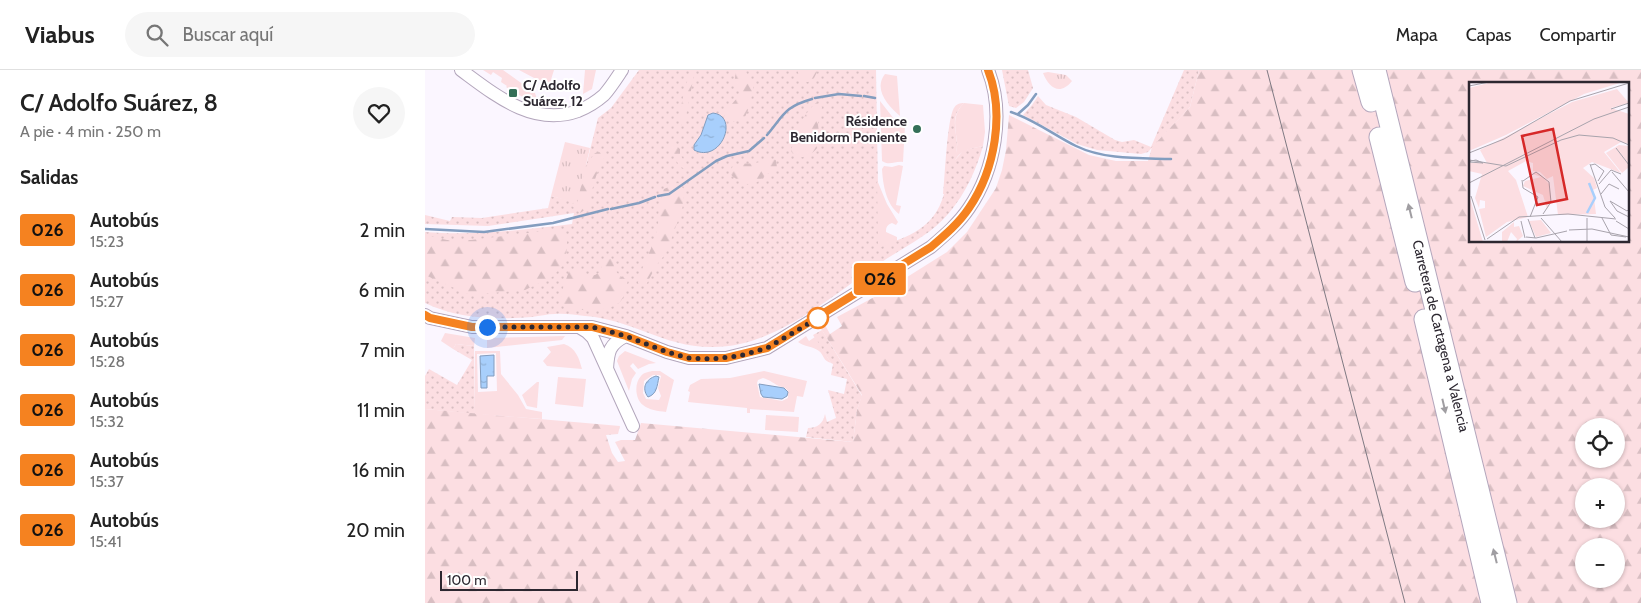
<!DOCTYPE html>
<html lang="es">
<meta charset="utf-8">
<style>
:root{--surface:#fff;--page:#f6f6f6;--text:#222;--muted:#767676;--line:#e0e0e0}
body{margin:0;font-family:Cabin,sans-serif;background:var(--page);color:var(--text);height:100vh;display:flex;flex-direction:column;font-size:19px;white-space:nowrap}
*{box-sizing:border-box;margin:0}
p{font-size:16px;color:var(--muted)}
.icon{flex:none;width:28px;height:28px;fill:none;stroke:currentColor;stroke-width:2;stroke-linecap:round;stroke-linejoin:round}
.map{position:relative;flex:1;overflow:hidden}
.drawer{display:flex;flex-direction:column;background:var(--surface);width:425px}
.drawer>*{flex:none}
.badge{padding:0 10px;border-radius:4px;font-size:18px;line-height:32px}
.controls{position:absolute;left:1150px;top:348px;display:grid;gap:10px}
.controls a{display:grid;place-items:center;width:50px;height:50px;border-radius:50%;background:var(--surface);box-shadow:0 1px 4px #0004;font-size:25px}
.scale{position:absolute;left:15px;bottom:12px;width:138px;box-sizing:border-box;padding-left:5px;border:2px solid #2c2730;border-top:0;font-size:14px;line-height:18px;white-space:nowrap;color:#2c2730;-webkit-text-stroke:4px #fff;paint-order:stroke}
.you{position:absolute;width:25px;height:25px;margin:-12px;border:4px solid #fff;border-radius:50%;background:#1a73e8;box-shadow:0 0 0 8px #1a73e833}
.map>.badge{position:absolute;translate:-50% -50%;box-shadow:0 0 0 2px #fff}
h2{padding:0 20px;font-size:19px;line-height:45px}
.round{display:grid;place-items:center;flex:none;width:52px;height:52px;border-radius:26px;background:var(--page)}
.head{display:flex;align-items:center;justify-content:space-between;height:85px;padding:0 20px}
h1{font-size:24px;font-weight:600;line-height:38px}
ul{padding:0;list-style:none}
li{display:flex;align-items:center;gap:15px;height:60px;padding:0 20px}
li div{flex:1}
li b{display:block;font-size:19px}
li em{font-style:normal}
li .badge{min-width:55px;font-weight:700;text-align:center}
header{display:flex;align-items:center;gap:30px;box-sizing:border-box;height:70px;padding:0 25px;background:var(--surface);border-bottom:1px solid var(--line)}
header strong{font-size:24px}
nav{display:flex;gap:28px;margin-inline-start:auto;font-size:18px}
.search{width:350px;height:45px;background:var(--page);display:flex;align-items:center;gap:12px;box-sizing:border-box;padding:0 18px;border-radius:28px;color:var(--muted);font-size:19px}
main{display:flex;flex:1;min-height:0}
.map>svg:first-child{display:block}
.grass{fill:url(#grass-dots)}
.forest{fill:url(#forest-firs);fill-rule:evenodd}
.park{fill:url(#park-tufts)}
.garden{fill:#fcdee2;fill-rule:evenodd}
.water{fill:url(#water-ripples);stroke:#839dbf}
.lines{fill:none;stroke-linecap:round;stroke-linejoin:round}
.stream{stroke:#839dbf;stroke-width:2.5}
.minor-casing{stroke:#b3a6bc;stroke-width:14}
.highway-casing{stroke:#b3a6bc;stroke-width:21}
.minor{stroke:#fff;stroke-width:12}
.highway{stroke:#fff;stroke-width:19}
.tram{stroke:#7e7982;stroke-width:1}
.oneway{fill:#a09ea2}
.line-casing{stroke:#fff;stroke-width:11}
.line{stroke:#f58220;stroke-width:8}
.walk{stroke:#2c2730;stroke-width:5;stroke-dasharray:0 9}
.poi-dot{fill:#346f58;stroke:#fff;stroke-width:2}
.stop-dot{fill:#fff;stroke:#f58220;stroke-width:2.5}
.labels{text-anchor:middle;dominant-baseline:central;stroke-width:4;stroke-linejoin:round;paint-order:stroke}
.poi-label{font-size:14px;font-weight:bold;fill:#2c2730;stroke:#fff;text-anchor:start}
.street-label{font-size:14px;fill:#2c2730;stroke:#fff}
.inset-river{fill:none;stroke:#a8cffc;stroke-width:2.5}
.inset-road{fill:none;stroke:#a8a3ac;stroke-width:1}
.view{fill:#d62828;fill-opacity:0.15;stroke:#d62828;stroke-width:2.5}
.inset-edge{fill:none;stroke:#2c2730;stroke-width:2.5}
</style>
<header>
<strong>Viabus</strong>
<div class="search"><svg class="icon" aria-label="search" viewBox="0 0 24 24"><circle cx="10" cy="10" r="6"/><path d="M15 15l6 6"/></svg>Buscar aquí</div>
<nav><a>Mapa</a><a>Capas</a><a>Compartir</a></nav>
</header>
<main>
<section class="drawer">
<div class="head"><div><h1>C/ Adolfo Suárez, 8</h1><p>A pie · 4 min · 250 m</p></div><a class="round"><svg class="icon" aria-label="heart" viewBox="0 0 24 24"><path d="M12 20l-8-8c-3-5 5-10 8-4 3-6 11-1 8 4z"/></svg></a></div>
<h2>Salidas</h2>
<ul>
<li><span class="badge" style="background:#f58220;color:#111">026</span><div><b>Autobús</b><p>15:23</p></div><em>2 min</em></li>
<li><span class="badge" style="background:#f58220;color:#111">026</span><div><b>Autobús</b><p>15:27</p></div><em>6 min</em></li>
<li><span class="badge" style="background:#f58220;color:#111">026</span><div><b>Autobús</b><p>15:28</p></div><em>7 min</em></li>
<li><span class="badge" style="background:#f58220;color:#111">026</span><div><b>Autobús</b><p>15:32</p></div><em>11 min</em></li>
<li><span class="badge" style="background:#f58220;color:#111">026</span><div><b>Autobús</b><p>15:37</p></div><em>16 min</em></li>
<li><span class="badge" style="background:#f58220;color:#111">026</span><div><b>Autobús</b><p>15:41</p></div><em>20 min</em></li>
</ul>
</section>
<div class="map">
<svg width="1216" height="533" viewBox="0 0 1216 533">
<defs>
<pattern id="grass-dots" width="8" height="8" patternUnits="userSpaceOnUse" patternTransform="scale(1.25)"><rect width="8" height="8" fill="#fcdee2"/><path d="M2 2h.1M6 6h.1" fill="none" stroke="#d8bec2" stroke-width="1.8" stroke-linecap="round"/></pattern>
<pattern id="forest-firs" width="22" height="20" patternUnits="userSpaceOnUse" patternTransform="scale(1.25)"><rect width="22" height="20" fill="#fcdee2"/><path d="M5 1l3.5 6h-7zM16 11l3.5 6h-7z" fill="#d8bec2"/></pattern>
<pattern id="park-tufts" width="24" height="20" patternUnits="userSpaceOnUse" patternTransform="scale(1.25)"><rect width="24" height="20" fill="#fcdee2"/><path d="M3 7l-1-3M5 7V3M7 7l1-3M15 17l-1-3M17 17v-4M19 17l1-3" fill="none" stroke="#d8bec2"/></pattern>
<pattern id="water-ripples" width="26" height="14" patternUnits="userSpaceOnUse" patternTransform="scale(1.25)"><rect width="26" height="14" fill="#a8cffc"/><path d="M2 4q2-2 4 0t4 0M15 11q2-2 4 0t4 0" fill="none" stroke="#91b2d8"/></pattern>
</defs>
<rect width="100%" height="100%" fill="#fbf6ff"/>
<!-- grass -->
<path class="grass" d="M214,0h237l3,177c30,-11 55,-18 65,-53h-1c2,-17 4,-75 11,-86 2,-4 6,-5 10,-5 -14,14 -8,24 -7,41 0,5 -1,11 -2,16l9,-10 19,-4c-7,24 -17,47 -34,67 -19,23 -46,34 -70,51 -49,33 -104,83 -166,83 -48,1 -82,-28 -128,-31 -10,-1 -20,-3 -30,-2 -8,0 -15,2 -23,3 -36,3 -74,2 -107,-14v-71c50,4 97,-2 147,-8l2,-11 -86,13 -63,-2v-9l25,6 2,-4 30,1 66,-10 3,-12 26,6 21,-84 13,-10z
M577,0h26l5,18 -9,14 -8,6 -7,-2z
M759,0h15l-9,37 -42,45 -7,2 -44,-4 -20,-6 -54,-29 9,-10 6,-9 8,9 30,12 39,23 7,2 12,-2 17,7z
M397,260l40,66 -5,14 -4,32 -47,-5 2,-9c9,0 15,-4 17,-14l2,8 9,-4 -8,-28 16,4 3,-15 -16,-4 2,-11 -2,-1 -18,-28z
M31,274l18,2 1,68 -50,-5v-33l4,-7 28,16 15,-25 -19,-11z"/>
<!-- forest -->
<path class="forest" d="M265,0h5l-9,46 -4,10c-6,-12 5,-42 8,-56z
M311,0h11l-1,2 8,12 -5,24 -5,11 -11,3 -8,-2 -1,-7 14,-16 2,-5c-7,-7 -5,-13 -4,-22z
M372,0h21l-4,8 -6,4 -6,-1z
M774,0h442v533h-1216v-194l195,17 -2,8 -12,1 6,18 6,9 7,-1 -10,-19 6,-2h14l6,-17 212,19 4,-32 5,-15 -42,-68 5,-2 5,9 12,-8 -5,-9 43,-23 67,-42 20,-20 29,-44 6,-18 4,-20 3,-35 80,40 27,6h32l4,-14 38,-40zM1045,14h157v157h-157zM1159,356h32v33h-32zM1159,416h32v33h-32zM1159,476h32v33h-32z
M391,33l6,4c-5,13 -6,20 1,33 -7,11 -14,19 -28,17l-4,-6c5,-18 10,-35 25,-48z
M247,72l8,7v6l6,8 -1,6 -6,-3 -7,-15 -5,-5z
M181,81v4c-10,14 -14,36 -18,53l-8,5 -8,-7 11,-37 12,-16z
M344,88l7,2 1,8c-4,3 -7,4 -11,7 -15,14 -21,12 -36,-1l3,-9c15,-3 23,1 36,-7z
M253,113l7,7 -3,20 -16,43 -10,13 -10,19 -8,-2 2,-9 12,-28 6,-19 1,-22 5,-16z
M136,159l6,6v14l-3,15 -12,13 -27,13 -55,5 -45,-20v-40l22,5h24z
M182,184l6,6c1,11 5,16 15,20 -2,7 -3,17 -8,22 -13,11 -39,8 -54,7l-6,-7 3,-14 6,-17 8,-1 9,6 9,-1 5,-3 3,-11z"/>
<!-- park -->
<path class="park" d="M623,2l18,3 6,6c-12,15 -23,7 -29,-8z
M140,72l25,6 -13,55 -26,-7z"/>
<!-- garden -->
<path class="garden" d="M58,0h20l32,23 3,9 -12,-3 -20,-12 1,-1 -6,-4 1,-4 -9,-6 -2,3z
M94,0h35l-4,13 -14,-4z
M160,0h11l-4,19 -9,5z
M460,4l12,2 3,40c-12,-10 -27,-27 -15,-42z
M455,31l18,23 7,1 -2,37c-8,-1 -14,4 -21,-1z
M539,33l19,2 2,27 -2,14c-13,3 -22,3 -29,16 1,-6 4,-14 3,-20 -2,-16 -5,-27 7,-39z
M474,95l4,1 -7,39 5,1 -2,8c-13,-10 -16,-29 -17,-45l2,-3 8,1z
M452,110l10,24 11,18 -2,3 -4,-2c-5,2 -6,4 -6,9l11,5v4l-19,7z
M20,263l30,5 -1,8 -18,-2 -3,5 -12,-8z
M140,266l-3,4 -75,8v-10z
M381,266l3,5 6,-4 16,26c-8,-2 -7,-8 -12,-12 -6,-5 -15,-4 -21,-9z
M139,274c12,4 15,14 18,25l-35,-3 -4,-5 8,-9 -4,-5z
M50,281h25l1,23 17,21 8,14 16,3v7l-67,-5zM71,283l1,38 -19,1 -1,-38z
M200,281l31,12 -7,1 -11,5 -5,-6 -3,3 6,7 -4,6 -3,12 -12,-30 2,-5z
M227,301h8l14,9 -8,32c-8,-1 -17,-2 -23,-7 -8,-6 -9,-22 -2,-29 2,-3 7,-4 11,-5zM228,305h6l2,1 -3,12 3,8 -2,4 -13,-1 -3,-6 1,-12z
M339,301l43,10 -4,16 -6,-1 -3,16 -44,-3v4h-3v-7v2l-59,-6 2,-10 -2,-1 2,-6 11,-6 29,-1zM338,308c7,2 10,5 14,7 5,3 8,1 11,6v7l-6,3 -22,-4 -3,-14 1,-3z
M133,307l28,2 -3,28 -28,-3z
M112,312h2l-2,26 -10,-2 -5,-11z
M341,345l33,2 -1,15 -33,-2z"/>
<!-- water -->
<path class="water" d="M288,43c27,3 8,51 -19,37v-5l7,-10 7,-20z
M69,285v21h-7v12h-6l-1,-32z
M231,306l3,1c-2,9 -2,17 -11,20 -7,-9 -2,-18 8,-21z
M334,314l25,4 4,4 -1,4 -5,3 -19,-2 -2,-3z"/>
<g class="lines">
<!-- stream -->
<path class="stream" d="M439,26l11,2
M390,28l24,-4 22,2
M586,42c24,8 43,23 65,34 29,14 64,12 95,13
M593,44l10,-9 8,-11
M342,65c17,-20 17,-28 45,-36
M233,126l11,-2 47,-33 11,-5 22,-5 15,-13
M186,139l28,-6 16,-6
M0,159l59,3 69,-9 55,-14"/>
<!-- minor casing -->
<g class="minor-casing">
<path id="minor" d="M36,0c34,25 72,57 117,41 10,-4 18,-9 26,-16 7,-8 12,-16 18,-25
M0,245l5,3 42,9h120l34,9 41,16 22,6h37l41,-10 164,-101c14,-12 28,-24 38,-39 26,-38 36,-95 19,-138
M154,257l8,5 6,6 40,88
M182,299c1,-17 2,-25 19,-33"/>
</g>
<!-- highway casing -->
<g class="highway-casing">
<path id="highway" d="M937,0l9,32
M951,0l131,533
M954,67l36,145
M999,249l67,284"/>
</g>
<!-- minor -->
<use href="#minor" class="minor"/>
<!-- highway -->
<use href="#highway" class="highway"/>
<!-- tram -->
<path class="tram" d="M842,0l138,533"/>
</g>
<!-- one-way arrows -->
<defs><path id="oneway-solid" d="M-6-.8H1V-3.2L6.5 0L1 3.2V.8H-6Z" transform="scale(1.25)"/></defs>
<g class="oneway">
<use href="#oneway-solid" transform="translate(985 141) rotate(-104)"/>
<use href="#oneway-solid" transform="translate(1019 336) rotate(77)"/>
<use href="#oneway-solid" transform="translate(1070 486) rotate(-104)"/>
</g>
<g class="lines">
<!-- line casing -->
<g class="line-casing">
<path id="line" d="M0,245l5,3 42,9h120l34,9 41,16 22,6h37l41,-10 164,-101c14,-12 28,-24 38,-39 26,-38 36,-95 19,-138"/>
</g>
<!-- line -->
<use href="#line" class="line"/>
<!-- walk -->
<path class="walk" d="M62,257h105l34,9 41,16 22,6 22,1 28,-3 28,-8 51,-30"/>
</g>
<!-- markers -->
<g class="poi-dot">
<rect x="83" y="18" width="10" height="10" rx="2.5"/>
<circle cx="492" cy="59" r="5"/>
</g>
<circle class="stop-dot" cx="393" cy="248" r="10"/>
<g class="labels">
<!-- poi labels -->
<g class="poi-label">
<text x="98" y="15">C/ Adolfo<tspan x="98" dy="16">Suárez, 12</tspan></text>
<text x="482" y="51" text-anchor="end">Résidence<tspan x="482" dy="16">Benidorm Poniente</tspan></text>
</g>
<!-- street labels -->
<g class="street-label">
<text transform="translate(1016 266) rotate(76)">Carretera de Cartagena a Valencia</text>
</g>
</g>
<!-- overview -->
<g transform="translate(1044 12)">
<rect width="160" height="160" fill="#fbf6ff"/>
<path d="M23,0l116,1 15,-1 -39,12 -78,41 -37,16v-63zM66,90l5,2 9,10 2,17 -4,8 -4,-14 -20,-9 2,-5 16,-4 -8,-3zM0,113l14,47h-14zM72,138l10,13 -15,4 -7,-16zM45,140v5l5,-1 4,10 -7,6 1,-3 -6,-7 -4,10h-5v-10z" fill="#fcdee2"/>
<path d="M148,7l12,14 -18,5 18,6v30l-8,-2 -17,10 17,21 -29,-11 -9,6 11,10 3,10 -4,2 3,24 -38,1 -5,-39 -6,3 -7,-7 -7,-1v-8l-7,-2 -18,10 8,9 12,37 -21,5 -21,15 -7,-28 6,-1v-7l-5,-1 -1,8 -4,-10 7,-24 -13,-3v-8h18l-7,-13 92,-48z" fill="#fcdee2"/>
<path d="M150,63l10,1v21l-7,6 -16,-20z" fill="#fcdee2"/>
<path class="inset-river" d="M118,131l8,-15 -6,-15"/>
<path class="inset-road" d="M0,4l20,-4M142,27l18,-6M147,66l13,17M0,71l35,-14 66,-38 59,-18M0,78l37,6 55,-26 18,-5 34,3 16,7M0,80l2,-1 5,-1 7,3 -14,-1M121,82l15,43 10,11M122,83l4,-1 9,7 -6,10M143,90l17,20M53,98l1,8 15,9 -8,20M54,99l13,-9 13,10 2,20 -8,12M0,101l125,-64 35,-12M130,102l12,-14 10,4M132,112l8,-10 10,5M2,114l14,44M160,127l-2,2 -17,-10 7,10 12,6M72,136l21,24M133,136l9,17 15,2M59,137l7,19M52,139l4,17M147,139l13,8M100,148l23,-1 37,8M57,155l10,1 31,-7M18,157l32,-22 49,-3 48,5M118,160v-24"/>
<path class="view" d="M84,47l14,70 -30,6 -15,-69z"/>
<rect width="160" height="160" class="inset-edge"/>
</g>
</svg>
<div class="controls">
<a><svg class="icon" aria-label="locate" viewBox="0 0 24 24"><circle cx="12" cy="12" r="6"/><path d="M12 2v4M12 18v4M2 12h4M18 12h4"/></svg></a>
<a>+</a>
<a>−</a>
</div>
<div class="scale">100 m</div>
<div class="you" style="left:62px;top:257px"></div>
<b class="badge" style="left:455px;top:209px;background:#f58220;color:#111">026</b>
</div>
</main>
